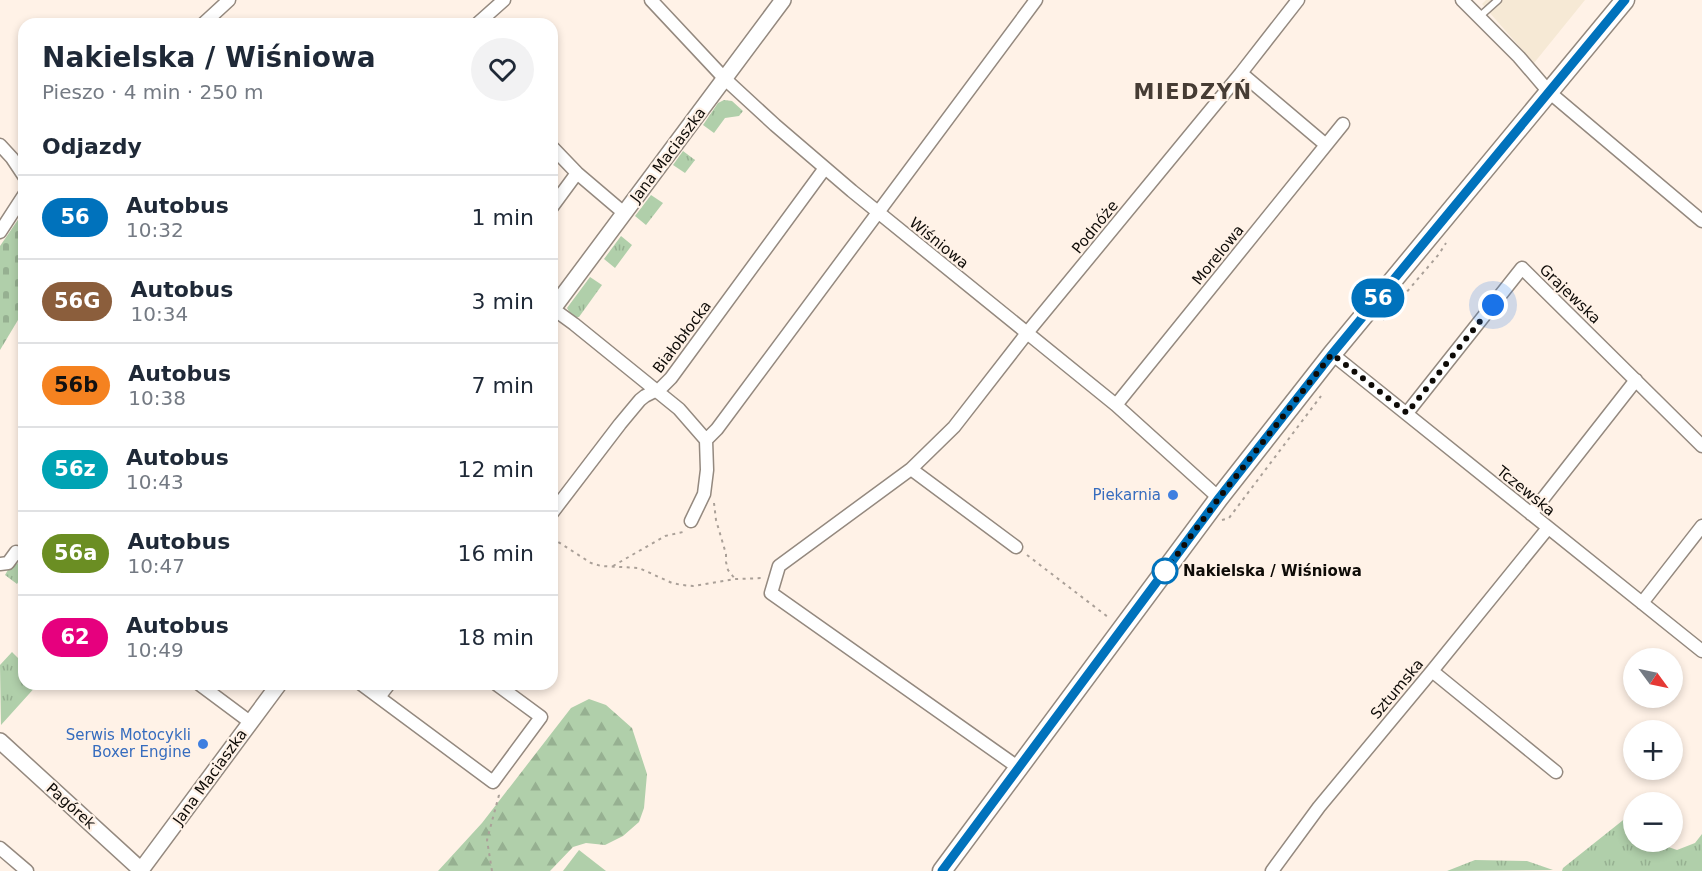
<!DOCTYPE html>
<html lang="pl">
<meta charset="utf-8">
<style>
:root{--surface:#fff;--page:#f2f2f3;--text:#1f2937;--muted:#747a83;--line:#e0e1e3}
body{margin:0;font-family:"DejaVu Sans",sans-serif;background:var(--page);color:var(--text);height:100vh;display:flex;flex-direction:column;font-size:22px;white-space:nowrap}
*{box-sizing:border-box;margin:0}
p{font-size:20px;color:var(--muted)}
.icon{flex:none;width:33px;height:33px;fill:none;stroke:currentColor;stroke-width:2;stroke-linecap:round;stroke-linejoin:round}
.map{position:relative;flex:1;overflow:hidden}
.panel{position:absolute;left:18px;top:18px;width:540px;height:672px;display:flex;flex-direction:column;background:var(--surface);border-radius:18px;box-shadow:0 3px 9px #0003}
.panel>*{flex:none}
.badge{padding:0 12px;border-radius:20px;font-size:21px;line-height:39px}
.needle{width:39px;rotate:123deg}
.tools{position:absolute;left:1623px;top:648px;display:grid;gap:12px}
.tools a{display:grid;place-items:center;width:60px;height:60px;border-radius:50%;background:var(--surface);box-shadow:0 3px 9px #0003;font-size:30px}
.you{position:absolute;width:30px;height:30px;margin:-15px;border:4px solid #fff;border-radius:50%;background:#1a73e8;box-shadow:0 0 0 9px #1a73e833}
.map>.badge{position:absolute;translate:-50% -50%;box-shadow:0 0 0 3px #fff}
h2{padding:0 24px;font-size:22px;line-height:54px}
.round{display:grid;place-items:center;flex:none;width:63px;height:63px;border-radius:32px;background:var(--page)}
.summary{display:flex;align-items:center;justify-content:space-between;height:102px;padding:0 24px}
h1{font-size:28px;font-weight:800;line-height:45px}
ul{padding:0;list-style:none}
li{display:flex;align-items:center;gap:18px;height:84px;padding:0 24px;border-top:2px solid var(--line)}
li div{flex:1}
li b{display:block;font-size:22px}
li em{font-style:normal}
li .badge{min-width:66px;font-weight:700;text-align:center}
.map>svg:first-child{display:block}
.commercial{fill:#f6e9d5}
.grass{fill:url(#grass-tufts)}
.forest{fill:url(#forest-firs)}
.cemetery{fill:url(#cemetery-stones)}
.green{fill:#b0cfaa}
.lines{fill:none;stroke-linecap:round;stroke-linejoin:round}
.service-casing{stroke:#94897f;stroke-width:9}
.minor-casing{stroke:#94897f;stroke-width:15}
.tertiary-casing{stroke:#94897f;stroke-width:18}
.secondary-casing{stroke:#94897f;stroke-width:21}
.path{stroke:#aaa098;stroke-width:2;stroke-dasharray:3 4.5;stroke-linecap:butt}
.service{stroke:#fff;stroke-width:6}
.minor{stroke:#fff;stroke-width:12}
.tertiary{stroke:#fff;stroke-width:15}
.secondary{stroke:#fff;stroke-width:18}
.line-casing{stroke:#fff;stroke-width:14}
.line{stroke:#0072bc;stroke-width:9}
.walk{stroke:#0e0b07;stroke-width:6;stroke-dasharray:0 10.8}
.shop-dot{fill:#3f7fe0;stroke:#fff2e7;stroke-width:2}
.stop-dot{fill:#fff;stroke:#0072bc;stroke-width:3}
.labels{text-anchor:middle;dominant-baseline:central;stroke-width:4.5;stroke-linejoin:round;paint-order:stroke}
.street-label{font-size:15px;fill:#0e0b07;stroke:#fff2e7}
.shop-label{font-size:15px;fill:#366cbe;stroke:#fff2e7;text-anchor:end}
.stop-label{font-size:15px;font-weight:bold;fill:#0e0b07;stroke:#fff2e7;text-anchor:start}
.district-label{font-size:21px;font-weight:bold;letter-spacing:1.5px;fill:#463c34;stroke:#fff2e7}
</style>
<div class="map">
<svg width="1702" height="871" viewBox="0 0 1702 871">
<defs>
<pattern id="grass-tufts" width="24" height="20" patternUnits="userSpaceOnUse" patternTransform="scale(1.5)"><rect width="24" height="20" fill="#b0cfaa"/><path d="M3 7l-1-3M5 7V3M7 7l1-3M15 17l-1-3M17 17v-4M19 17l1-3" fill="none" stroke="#96b091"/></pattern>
<pattern id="forest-firs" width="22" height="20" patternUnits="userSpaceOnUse" patternTransform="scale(1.5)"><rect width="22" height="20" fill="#b0cfaa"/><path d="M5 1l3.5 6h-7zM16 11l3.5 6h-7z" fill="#96b091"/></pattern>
<pattern id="cemetery-stones" width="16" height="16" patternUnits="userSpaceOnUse" patternTransform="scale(1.5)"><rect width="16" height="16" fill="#b0cfaa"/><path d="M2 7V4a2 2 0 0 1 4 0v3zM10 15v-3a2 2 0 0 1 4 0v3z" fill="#96b091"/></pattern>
</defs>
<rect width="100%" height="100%" fill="#fff2e7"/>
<!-- commercial -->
<path class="commercial" d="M1486,0h99l-51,63 -52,-59z"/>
<!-- grass -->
<path class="grass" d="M724,100l8,1 11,10 -4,5 -14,2 -11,15 -11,-8 15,-22z
M683,151l12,9 -10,13 -12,-8z
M651,195l12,8 -17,22 -11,-9z
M621,236l11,9 -17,23 -11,-9z
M590,277l12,8 -23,32h-3l-6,-4 -3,-5z
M18,563h6v10l-7,11 -12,-9 4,-7z
M12,652l12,12v20h14l-37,41 -1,-60z
M1627,817l6,6 1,19h20l23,8 18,-7 7,-9v37h-140l1,-3z
M1475,860l52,1 26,9 -106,1z"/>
<!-- forest -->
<path class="forest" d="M589,699l17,6 26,23 15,46 -3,34 -5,14 -16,14 -18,9 -19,-2 -13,4 -23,24h-112l44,-48 89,-115z"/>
<!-- cemetery -->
<path class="cemetery" d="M24,211v99l-24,40v-104z"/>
<!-- green -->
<path class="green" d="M579,850l27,21h-43z"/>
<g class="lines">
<!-- service casing -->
<g class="service-casing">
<path id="service" d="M1479,17l19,-17"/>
</g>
<!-- minor casing -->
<g class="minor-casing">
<path id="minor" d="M651,0l74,79 50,46 77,66 264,214 103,93
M1462,0l57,57 30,35 153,129
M203,24l26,-24
M477,24l27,-24
M1241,73l85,72
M0,145l12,13 12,18
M552,147l25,26 47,40
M552,207l25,-34
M0,232l24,-37
M552,308l22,16 105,85 27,31 1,30 -3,24 -13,27
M1332,354l370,297
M1116,405l227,-281
M1407,413l115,-145 180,178
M706,440l11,-11 319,-429
M911,469l105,78
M552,513l68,-89 20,-24 5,-4 16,-8 10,-10 154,-210
M1531,514l105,-134
M0,564l8,-1 8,-11 8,5
M1642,603l60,-77
M1432,671l124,101
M199,684l51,38
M361,684l132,98 48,-65 -45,-33
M379,697l10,-13
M1019,768l-248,-175 8,-27 132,-97 43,-42 77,-99 210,-255 57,-73
M0,848l27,23
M1272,871l47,-64 113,-136 116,-143"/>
</g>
<!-- tertiary casing -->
<g class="tertiary-casing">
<path id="tertiary" d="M552,310l231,-310
M0,741l141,129 138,-186"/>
</g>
<!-- secondary casing -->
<g class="secondary-casing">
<path id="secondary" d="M942,871l277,-373 113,-144 293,-354"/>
</g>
<!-- path -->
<path class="path" d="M1383,320l56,-66 7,-11
M714,503l2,17 10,34v8l2,8 7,9
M1222,520l7,-2 92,-122
M552,538l39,25 10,3 38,2 33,15 10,2 11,1 42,-7 29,-1
M1027,555l81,62
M613,566l52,-30 18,-4
M492,871l-5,-31 12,-45 -1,-2"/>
<!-- service -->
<use href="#service" class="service"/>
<!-- minor -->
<use href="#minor" class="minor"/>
<!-- tertiary -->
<use href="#tertiary" class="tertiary"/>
<!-- secondary -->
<use href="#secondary" class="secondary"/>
</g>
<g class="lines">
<!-- line casing -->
<g class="line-casing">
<path id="line" d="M942,871l277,-373 113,-144 293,-354"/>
</g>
<!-- line -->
<use href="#line" class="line"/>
<!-- walk -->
<path class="walk" d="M1165,571l54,-73 113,-144 75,59 86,-108"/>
</g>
<!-- markers -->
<g class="shop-dot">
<circle cx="1173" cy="495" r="6"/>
<circle cx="203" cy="744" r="6"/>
</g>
<circle class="stop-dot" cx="1165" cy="571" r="12"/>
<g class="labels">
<!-- street labels -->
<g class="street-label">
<text transform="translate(668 155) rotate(-53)">Jana Maciaszka</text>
<text transform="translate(1095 227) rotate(-51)">Podnóże</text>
<text transform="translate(939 243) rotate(39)">Wiśniowa</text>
<text transform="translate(1218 255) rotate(-51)">Morelowa</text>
<text transform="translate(1570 294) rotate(44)">Grajewska</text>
<text transform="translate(682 337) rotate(-53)">Białobłocka</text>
<text transform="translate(1526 491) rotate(39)">Tczewska</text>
<text transform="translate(1397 689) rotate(-50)">Sztumska</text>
<text transform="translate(210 777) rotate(-54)">Jana Maciaszka</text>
<text transform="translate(71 806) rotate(42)">Pagórek</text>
</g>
<!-- shop labels -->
<g class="shop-label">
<text x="1161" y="495">Piekarnia</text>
<text x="191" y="735">Serwis Motocykli<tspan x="191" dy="17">Boxer Engine</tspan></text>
</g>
<!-- stop labels -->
<g class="stop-label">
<text x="1183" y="571">Nakielska / Wiśniowa</text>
</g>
<!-- district labels -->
<g class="district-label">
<text x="1193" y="92">MIEDZYŃ</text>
</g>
</g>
</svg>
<div class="tools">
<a><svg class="needle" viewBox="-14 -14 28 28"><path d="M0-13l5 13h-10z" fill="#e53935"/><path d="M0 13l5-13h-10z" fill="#747a83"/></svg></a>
<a>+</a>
<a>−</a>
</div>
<div class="you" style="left:1493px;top:305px"></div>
<b class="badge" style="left:1378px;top:298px;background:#0072bc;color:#fff">56</b>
<section class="panel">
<div class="summary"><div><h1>Nakielska / Wiśniowa</h1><p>Pieszo · 4 min · 250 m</p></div><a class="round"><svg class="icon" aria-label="heart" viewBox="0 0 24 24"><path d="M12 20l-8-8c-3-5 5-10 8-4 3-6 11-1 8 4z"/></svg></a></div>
<h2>Odjazdy</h2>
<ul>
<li><span class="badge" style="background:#0072bc;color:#fff">56</span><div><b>Autobus</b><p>10:32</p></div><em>1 min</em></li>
<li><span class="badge" style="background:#8b5e3c;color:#fff">56G</span><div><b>Autobus</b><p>10:34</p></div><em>3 min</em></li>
<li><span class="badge" style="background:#f58220;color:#111">56b</span><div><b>Autobus</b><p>10:38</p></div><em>7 min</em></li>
<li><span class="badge" style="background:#00a3b4;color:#fff">56z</span><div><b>Autobus</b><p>10:43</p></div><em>12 min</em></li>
<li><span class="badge" style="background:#6b8e23;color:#fff">56a</span><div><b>Autobus</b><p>10:47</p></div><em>16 min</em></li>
<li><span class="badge" style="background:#e6007e;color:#fff">62</span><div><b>Autobus</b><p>10:49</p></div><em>18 min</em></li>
</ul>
</section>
</div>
